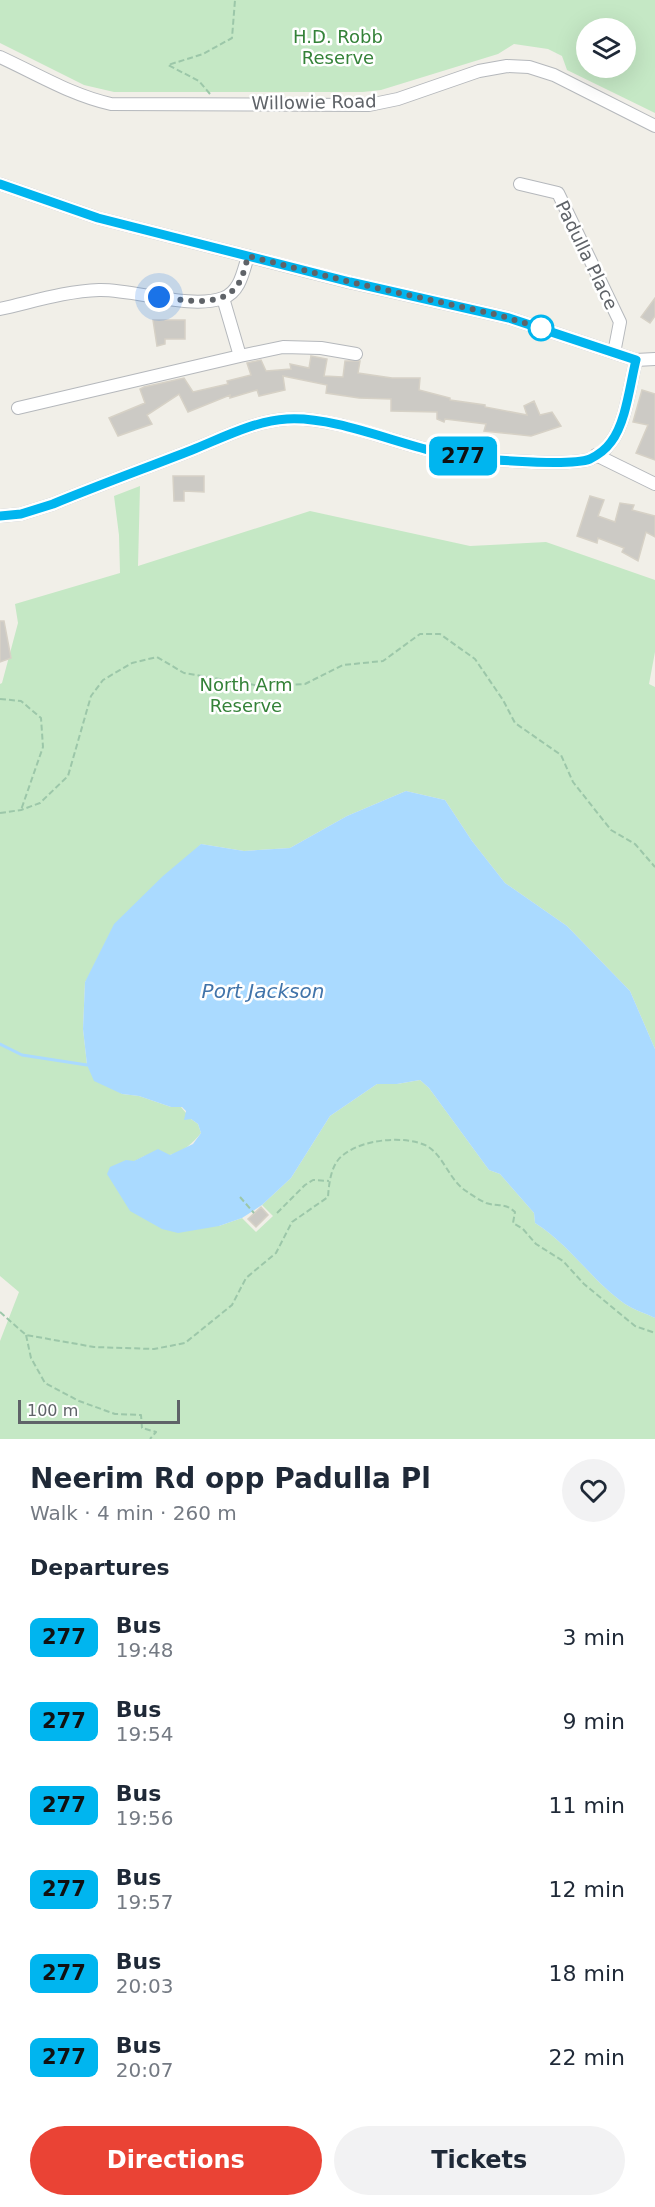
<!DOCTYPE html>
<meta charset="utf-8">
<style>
:root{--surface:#fff;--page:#f2f2f3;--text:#1f2937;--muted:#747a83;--accent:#ea4335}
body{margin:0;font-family:"DejaVu Sans",sans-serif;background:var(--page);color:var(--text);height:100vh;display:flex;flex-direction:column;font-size:22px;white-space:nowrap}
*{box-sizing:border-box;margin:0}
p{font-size:20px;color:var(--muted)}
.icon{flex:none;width:33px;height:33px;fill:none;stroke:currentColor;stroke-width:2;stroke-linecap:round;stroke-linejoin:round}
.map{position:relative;height:1439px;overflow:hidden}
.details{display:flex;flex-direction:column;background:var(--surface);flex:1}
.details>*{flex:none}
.badge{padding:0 12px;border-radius:9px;font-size:21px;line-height:39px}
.controls{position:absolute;left:576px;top:18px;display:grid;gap:12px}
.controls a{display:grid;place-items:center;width:60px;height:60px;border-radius:50%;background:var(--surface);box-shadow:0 6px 24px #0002;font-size:30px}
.scale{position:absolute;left:18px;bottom:15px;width:162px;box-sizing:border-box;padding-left:6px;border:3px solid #5f6368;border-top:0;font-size:16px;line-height:21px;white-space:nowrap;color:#5f6368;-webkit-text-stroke:4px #fff;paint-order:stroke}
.you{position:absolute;width:30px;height:30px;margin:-15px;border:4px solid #fff;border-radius:50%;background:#1a73e8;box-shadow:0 0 0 9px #1a73e833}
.map>.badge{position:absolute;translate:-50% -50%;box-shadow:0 0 0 3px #fff}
h2{padding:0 30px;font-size:22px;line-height:54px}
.round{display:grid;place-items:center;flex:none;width:63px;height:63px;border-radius:32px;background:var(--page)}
.head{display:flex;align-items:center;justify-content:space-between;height:102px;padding:0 30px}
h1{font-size:28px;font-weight:600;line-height:45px}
.primary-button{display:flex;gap:12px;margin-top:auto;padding:12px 30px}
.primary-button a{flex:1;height:69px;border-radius:36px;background:var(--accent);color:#fff;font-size:24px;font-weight:600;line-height:69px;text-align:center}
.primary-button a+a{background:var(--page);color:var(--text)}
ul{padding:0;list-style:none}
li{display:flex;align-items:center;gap:18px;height:84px;padding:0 30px}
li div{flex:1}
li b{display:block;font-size:22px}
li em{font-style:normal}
li .badge{min-width:66px;font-weight:700;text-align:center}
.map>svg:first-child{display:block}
.green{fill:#c5e8c5;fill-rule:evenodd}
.water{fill:#aadaff}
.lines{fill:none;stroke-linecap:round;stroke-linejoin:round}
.stream{stroke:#aadaff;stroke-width:3}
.building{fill:#cccac5;stroke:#d6d1c6;stroke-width:1.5}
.minor-casing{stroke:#b5b8bc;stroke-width:14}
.path{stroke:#9cc7a9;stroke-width:2;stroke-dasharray:6 3;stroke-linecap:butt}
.minor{stroke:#fff;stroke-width:12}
.line-casing{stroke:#fff;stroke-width:14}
.line{stroke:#00b5ef;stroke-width:9}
.walk{stroke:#5f6368;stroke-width:6;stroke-dasharray:0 10.8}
.stop-dot{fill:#fff;stroke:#00b5ef;stroke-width:3}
.labels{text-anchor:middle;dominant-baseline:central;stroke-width:5;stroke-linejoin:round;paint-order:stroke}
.park-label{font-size:18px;fill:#348238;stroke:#fff}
.street-label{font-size:18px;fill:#5f6368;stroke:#fff}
.water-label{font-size:20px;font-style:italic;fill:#4174aa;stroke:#fff}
</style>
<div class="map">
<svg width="655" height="1439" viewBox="0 0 655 1439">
<rect width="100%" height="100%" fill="#f1efe8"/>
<!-- green -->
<path class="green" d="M0,0h655v113l-88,-43 -5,-14 -14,-7 -34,-5 -16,10 -117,36 -18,2h-249l-30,-7 -84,-42zM586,28h40v40h-40z
M140,486l-2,80 172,-55 160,35 76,-4 109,38v72l-6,32 6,3v362l-25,-58 -63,-65 -62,-43 -33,-42 -27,-41 -39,-9 -59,25 -57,32 -46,3 -43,-7 -116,138 -2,47 4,36 35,29 17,2 32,11h10l10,12 7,5 3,9c-8,10 -18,19 -31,22 -17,4 -17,-6 -36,7l85,64 23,-8 14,14 17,-16 -11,-11 29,-27 39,-62 47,-32h20l23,-4 9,8 60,82 11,4 34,39 1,10c34,21 57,58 90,81 9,6 20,9 30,14v121h-655v-98l19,-49 -19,-16v-592l2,-1 16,-60 -3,-19 105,-31 -1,-38 -5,-39z"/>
<!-- water -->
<path class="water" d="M406,791l39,9 27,41 33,42 62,43 63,65 25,58v269c-10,-5 -21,-8 -30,-14 -33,-23 -56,-60 -90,-81l-1,-10 -34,-39 -11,-4 -60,-82 -9,-8 -23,4h-20l-47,32 -39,62 -29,27 -20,13 -23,8 -41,7 -16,-4 -32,-18 -23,-37 3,-7 16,-7 8,1 24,-12 12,6 23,-11 8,-11 -3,-9 -7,-5 -7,1 2,-9 -4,-4h-11l-32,-11 -17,-2 -28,-13 -7,-16 -4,-36 2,-47 29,-58 49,-48 38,-32 43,7 46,-3 57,-32z"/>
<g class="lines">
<!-- stream -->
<path class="stream" d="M0,1044l22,11 65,10"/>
</g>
<!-- building -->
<path class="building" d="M655,298v18l-5,7 -9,-6z
M153,320h32v19h-20v5l-8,2z
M311,356l16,3 -3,17 19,1 2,-16h15l-2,12 34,5h28l-1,12 31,8v2l35,5v2l42,8 -3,-9 10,-5 6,14 12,-3 9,14 -30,10 -47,-5 2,-7 -41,-5 -1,3 -7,-3v-7l-46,-1v-12l-32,-1 -33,-5 1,-8 -44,-9 2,14 -26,6 -2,-6 -27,8v-3l-42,17 -9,-18 -32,21 5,9 -34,12 -9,-18 36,-15 -5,-14 4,-2 40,-9 9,14 35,-8 -1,-3 24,-6 -4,-12 14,-3 5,11 25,-2 -1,-5 19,4z
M642,390l13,4v66l-19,-7 12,-28 -15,-3z
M173,476h31v16l-20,-1v10h-10z
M590,496l14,4 -6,16 17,6 5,-19 14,2 -2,5 23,6v21l-9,-5 -8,29 -16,-9 2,-4 -26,-10 -1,5 -20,-7z
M0,621h4l7,37 -11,4z
M261,1207l7,8 -12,12 -8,-8z"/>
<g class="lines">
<!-- minor casing -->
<g class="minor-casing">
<path id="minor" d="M0,57c37,17 71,38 111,47l258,1 29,-6 81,-28 28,-5 22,1 25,8 101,51
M0,184l98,34 251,64 160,36 127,42 19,-1
M520,184l38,9 62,129 -6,31
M0,309c32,-7 66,-18 99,-19 36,-1 91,20 124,8 17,-6 20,-26 25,-42
M240,356l43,-9 38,1 35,6
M18,408l222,-52 -17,-58
M596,455l59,29
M0,516l21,-2 32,-10c46,-19 93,-36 139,-54 30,-12 62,-29 95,-31 46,-3 107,24 154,34 25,6 128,14 149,6 8,-3 16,-10 21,-17 15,-19 19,-58 25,-82"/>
</g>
<!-- path -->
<path class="path" d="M210,94l-11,-13 -31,-16 35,-11 29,-16 3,-38
M0,699l21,2 20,17 2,29 -22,63
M0,813l21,-3 19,-7 28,-27 23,-80 12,-16 29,-17 25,-6 27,16 77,13 44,-2 38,-19 40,-4 37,-27h20l35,25 28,41 12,23 46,32 12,27 38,48 24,14 20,23
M240,1197l14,16
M277,1213l28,-28 8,-5 16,1
M0,1312l26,23 68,12 60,2 31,-6 47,-38 14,-27 30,-25 16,-31 36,-25c1,-14 3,-33 15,-42 20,-16 62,-20 84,-9 17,10 22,34 39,45 6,4 13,9 20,12 12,4 18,-1 29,9l-2,11 10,6 13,15 27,17 21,23 51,42 20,7
M26,1335l5,23 14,25 34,18 36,13 26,1 1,13 14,4 -6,7"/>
<!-- minor -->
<use href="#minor" class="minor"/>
</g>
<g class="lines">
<!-- line casing -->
<g class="line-casing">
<path id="line" d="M0,184l98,34 252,64 159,36 127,42c-6,24 -10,63 -25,82 -5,7 -13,13 -21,17 -21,8 -124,0 -149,-6 -46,-10 -108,-37 -154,-34 -33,2 -65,19 -95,31 -46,18 -93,35 -139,54l-32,10 -21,2"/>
</g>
<!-- line -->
<use href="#line" class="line"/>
<!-- walk -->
<path class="walk" d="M159,297c27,3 68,13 82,-18 3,-7 5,-15 7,-23l102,26 148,33 43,13"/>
</g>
<!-- markers -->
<circle class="stop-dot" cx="541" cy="328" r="12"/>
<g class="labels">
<!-- park labels -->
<g class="park-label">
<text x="338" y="36">H.D. Robb<tspan x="338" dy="21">Reserve</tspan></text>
<text x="246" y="684">North Arm<tspan x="246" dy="21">Reserve</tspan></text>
</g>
<!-- street labels -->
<g class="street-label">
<text transform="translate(314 102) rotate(-1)">Willowie Road</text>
<text transform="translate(587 255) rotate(64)">Padulla Place</text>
</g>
<!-- water labels -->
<g class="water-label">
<text x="263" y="991">Port Jackson</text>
</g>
</g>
</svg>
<div class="controls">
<a><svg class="icon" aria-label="layers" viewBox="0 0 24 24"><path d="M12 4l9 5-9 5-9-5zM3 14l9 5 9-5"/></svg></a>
</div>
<div class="scale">100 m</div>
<div class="you" style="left:159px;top:297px"></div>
<b class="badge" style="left:463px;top:456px;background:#00b5ef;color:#111">277</b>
</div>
<section class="details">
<div class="head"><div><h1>Neerim Rd opp Padulla Pl</h1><p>Walk · 4 min · 260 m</p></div><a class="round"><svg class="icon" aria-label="heart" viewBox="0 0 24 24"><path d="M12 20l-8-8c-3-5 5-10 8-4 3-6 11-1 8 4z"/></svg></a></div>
<h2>Departures</h2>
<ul>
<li><span class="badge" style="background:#00b5ef;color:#111">277</span><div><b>Bus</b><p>19:48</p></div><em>3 min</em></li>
<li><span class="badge" style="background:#00b5ef;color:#111">277</span><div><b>Bus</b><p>19:54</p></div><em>9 min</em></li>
<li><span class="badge" style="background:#00b5ef;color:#111">277</span><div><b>Bus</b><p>19:56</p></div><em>11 min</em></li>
<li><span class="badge" style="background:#00b5ef;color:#111">277</span><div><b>Bus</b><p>19:57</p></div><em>12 min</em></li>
<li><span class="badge" style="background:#00b5ef;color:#111">277</span><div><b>Bus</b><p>20:03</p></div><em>18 min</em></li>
<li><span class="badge" style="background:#00b5ef;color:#111">277</span><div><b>Bus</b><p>20:07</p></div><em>22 min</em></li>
</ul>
<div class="primary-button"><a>Directions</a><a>Tickets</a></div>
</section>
